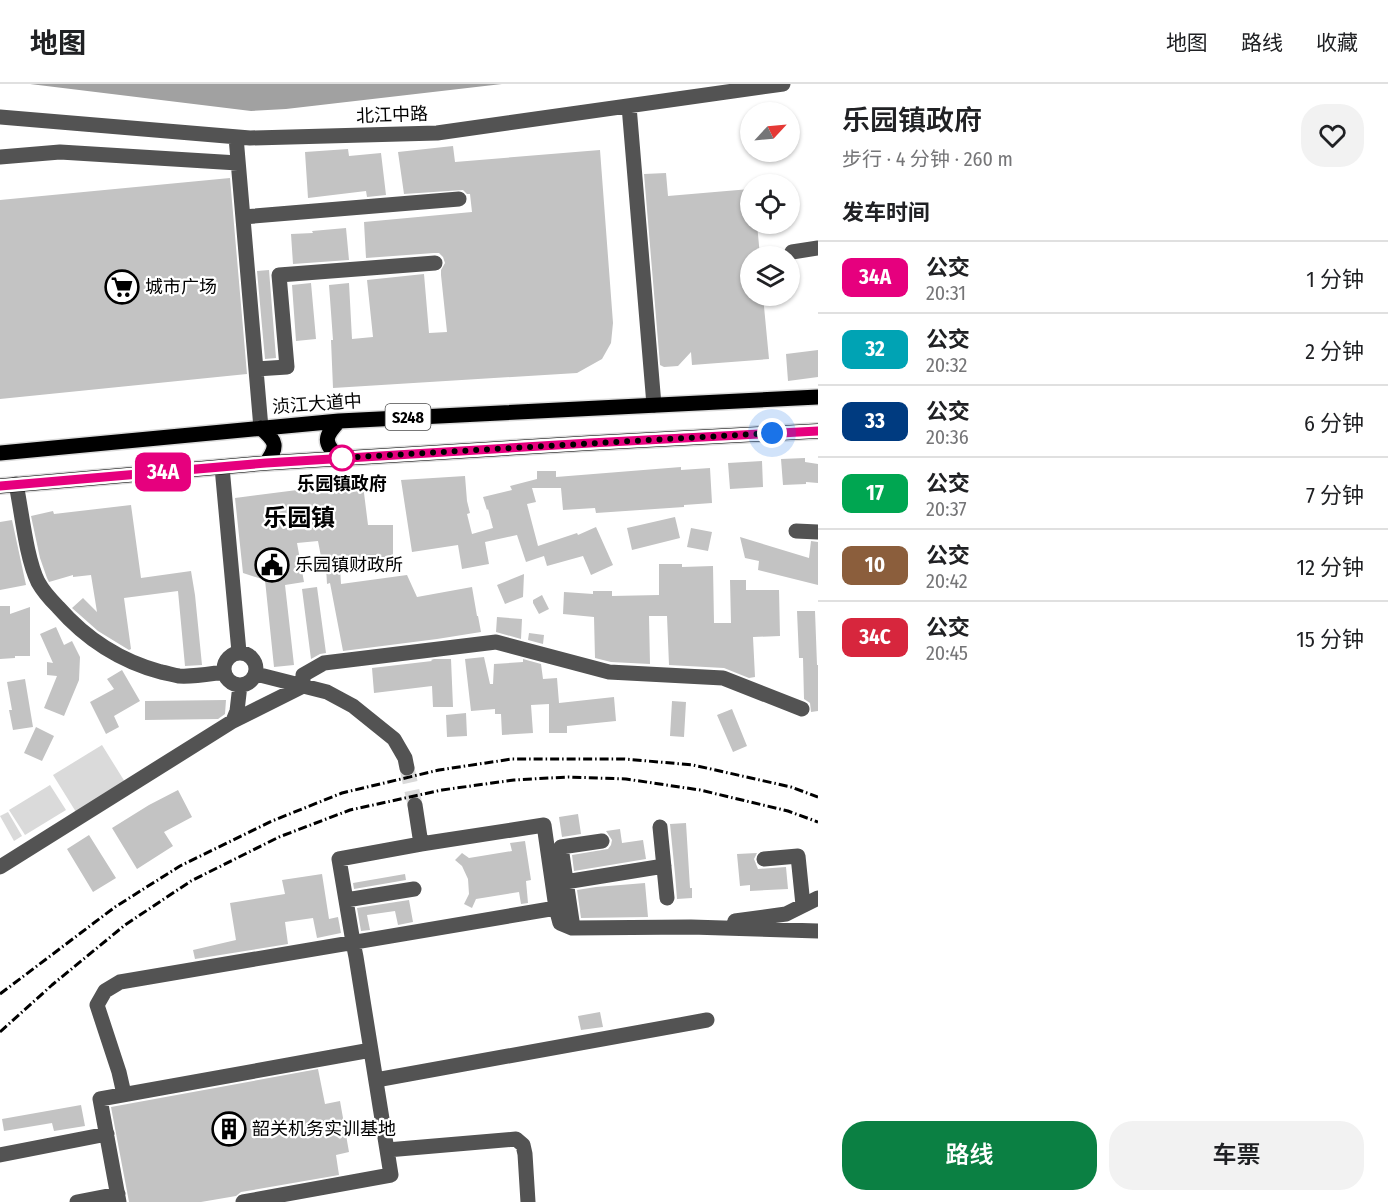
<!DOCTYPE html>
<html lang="zh">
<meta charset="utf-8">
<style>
:root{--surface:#fff;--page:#f2f2f2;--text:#202124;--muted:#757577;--line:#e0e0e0;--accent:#0b8043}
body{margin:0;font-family:"Fira Sans Condensed","Noto Sans SC",sans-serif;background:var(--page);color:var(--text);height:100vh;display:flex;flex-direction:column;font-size:22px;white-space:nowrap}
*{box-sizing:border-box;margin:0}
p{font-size:20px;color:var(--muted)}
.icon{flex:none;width:33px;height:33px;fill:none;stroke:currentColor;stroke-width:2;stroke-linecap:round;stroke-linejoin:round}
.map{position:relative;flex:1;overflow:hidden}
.panel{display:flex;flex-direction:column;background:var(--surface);width:570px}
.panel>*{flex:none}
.badge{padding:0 12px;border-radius:9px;font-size:21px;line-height:39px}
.needle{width:39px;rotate:64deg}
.buttons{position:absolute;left:740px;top:18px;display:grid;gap:12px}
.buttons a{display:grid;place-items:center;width:60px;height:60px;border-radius:50%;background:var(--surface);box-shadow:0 2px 4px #0004;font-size:30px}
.you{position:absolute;width:30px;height:30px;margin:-15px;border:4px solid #fff;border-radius:50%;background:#1a73e8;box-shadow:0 0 0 9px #1a73e833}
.map>.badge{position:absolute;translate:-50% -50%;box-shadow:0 0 0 3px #fff}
h2{padding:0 24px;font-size:22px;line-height:54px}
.round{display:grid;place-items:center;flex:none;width:63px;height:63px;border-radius:24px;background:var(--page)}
.head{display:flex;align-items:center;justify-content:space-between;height:102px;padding:0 24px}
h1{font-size:28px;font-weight:600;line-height:45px}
.cta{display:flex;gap:12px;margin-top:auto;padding:12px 24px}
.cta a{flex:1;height:69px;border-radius:24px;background:var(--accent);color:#fff;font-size:24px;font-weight:600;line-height:69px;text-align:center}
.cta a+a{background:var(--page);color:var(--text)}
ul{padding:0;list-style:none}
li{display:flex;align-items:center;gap:18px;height:72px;padding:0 24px;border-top:2px solid var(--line)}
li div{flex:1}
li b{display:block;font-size:22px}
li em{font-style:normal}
li .badge{min-width:66px;font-weight:700;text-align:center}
header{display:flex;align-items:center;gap:36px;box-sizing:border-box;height:84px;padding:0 30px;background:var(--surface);border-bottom:2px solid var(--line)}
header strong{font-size:28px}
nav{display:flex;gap:33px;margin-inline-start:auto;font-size:21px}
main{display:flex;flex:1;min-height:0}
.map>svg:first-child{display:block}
.green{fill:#dadada}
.water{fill:#a1a1a1}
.building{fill:#c3c3c3}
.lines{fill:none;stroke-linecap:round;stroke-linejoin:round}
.minor-tunnel{stroke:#d9d9d9;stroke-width:15;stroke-dasharray:15 8;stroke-linecap:butt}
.major-casing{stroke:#dbdbdb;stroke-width:18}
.minor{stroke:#535353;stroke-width:15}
.major{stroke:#000;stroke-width:15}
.rail{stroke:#000;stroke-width:3;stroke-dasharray:9 3 1.5 3;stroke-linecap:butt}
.line-casing{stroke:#fff;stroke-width:14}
.line{stroke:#e6007e;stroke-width:9}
.walk{stroke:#000;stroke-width:6;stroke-dasharray:0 10.8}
.stop-dot{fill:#fff;stroke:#e6007e;stroke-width:3}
.labels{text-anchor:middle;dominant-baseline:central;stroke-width:4.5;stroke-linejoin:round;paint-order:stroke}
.shield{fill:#fff;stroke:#4c4c4c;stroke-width:1.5}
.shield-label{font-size:16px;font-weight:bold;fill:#000}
.street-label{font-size:18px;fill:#000;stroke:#fff}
.poi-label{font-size:18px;fill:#000;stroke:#fff;text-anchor:start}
.stop-label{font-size:18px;font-weight:bold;fill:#000;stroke:#fff}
.district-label{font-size:24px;font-weight:bold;fill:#000;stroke:#fff}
</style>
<header>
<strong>地图</strong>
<nav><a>地图</a><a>路线</a><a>收藏</a></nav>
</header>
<main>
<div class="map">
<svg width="818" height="1118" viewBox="0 0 818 1118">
<rect width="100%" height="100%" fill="#fff"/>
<!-- green -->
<path class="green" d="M102,661l23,37 -49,30 -23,-37z
M50,701l16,25 -41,25 -16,-25z
M8,728l14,24 -8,5 -14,-25z"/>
<!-- water -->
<path class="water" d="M30,0h472l-216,25 -35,2z"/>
<!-- building -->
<path class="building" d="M453,62l2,16 145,-12 13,173 -2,20 -9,16 -25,14 -244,15 -2,-48h2l-4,-55 20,-2 3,56 21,-2 -6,-57 57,-6 5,59 18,-1 -6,-57v-5l4,-7 -2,-6 -4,-4h-5l-68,5 -2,-36 108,-10 -2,-18h-3l-4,-4 -59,4 -6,-42z
M348,65l1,7 32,-3 5,42 -19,2 -1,-6 -58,7 -3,-46z
M666,89l2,23 82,-7v35h7l3,32h-10v40h13l6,63 -77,6 -1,-13 -13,14 -14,1 -4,-2 -16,-191z
M230,94l17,196 -247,25v-199z
M346,144l3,32 -56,4 -2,-30 22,-1 -1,-2z
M269,186l7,88 -11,1 -8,-88z
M311,199l5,56 -20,2 -4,-56z
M818,266v27l-30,4 -2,-27z
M805,374v4l13,2v19l-12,-1v2l-23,1 -2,-26z
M762,377l1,26 -33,2 -2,-26z
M681,383v3l29,-2 2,35 -28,2v2l-88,6 -1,-5 -32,2 -2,-22h-29l4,14 -9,2 11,42 39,-13 1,2 18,-8 17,38 -22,10 -8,-19 -36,10 -3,-10 -18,6 -9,-27 -32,7 4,22 -27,5 -4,-24 -46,7 -11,-72 64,-4 2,25 3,12 -3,1 5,20 21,-6 -5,-19 -1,1 -4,-13 29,-7 -2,-4 27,-7v-8h19v6z
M363,401l5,40h25v36l-53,6 1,17 66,-9 10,22 55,-10 5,29h-1h2l3,16 -44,7 -94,12 -13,-68 -3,1 -1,-17h-3l-5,-26 -21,2 7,39 -19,3 9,80 -20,2 -9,-87 -22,-7 -8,-75 70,-9v3z
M131,421l10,73 50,-7 4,24 7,70 -17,1 -7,-75 -54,7 7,51 -2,1 -31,-19 -26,-23 11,-10 14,14 -6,-37 -18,2v-2l-24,7 -2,-4 -7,-20 -9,-42 22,-5 1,3z
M675,433l5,21 -48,12 -5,-22z
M12,436l14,65 -26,5v-68z
M691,444l21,4 -4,19 -21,-4z
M740,453l69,21 2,-17 7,1v43l-60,-15 1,-9 -14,-3z
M659,480h23v3l31,-1 1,57h17l-1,-43h16v10h33l1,46 -27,1 2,40 -6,1 -25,-10 -55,-3 -2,-49h-18l1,48 -39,-2 -16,-4 -1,-41 -31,-3 1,-22 29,2v-3h19v5l47,-1z
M524,490l-1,23 -18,7 -8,-19z
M317,503l9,66 -6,1 -9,5 -9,-70z
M542,511l7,14 -10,5 -6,-11v-3z
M0,522h10v8l20,-7v49h-15v2l-15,1z
M797,527h18l2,54h1v46l-7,1 -1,-9 -6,-4 -1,-41h-4z
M497,533l25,2 -1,20 -25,-7z
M56,543l8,18 8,-4 8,16 -1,23 -15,36 -20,-8 13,-32 -10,-1v-13l6,1 -13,-29z
M529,549l15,2 -1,9 -15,-4z
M484,573l6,27h3l1,-20 29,-2v-3l18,5 2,15 14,-1 2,25 55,-6 2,24 -49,5v7h-18v-29l-18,1 2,28 -31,2 -1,-21h-6v-5l-24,2 -6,-52z
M434,575h17l2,48h-20l-1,-21 -58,7 -2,-25 60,-7 -1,-1z
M122,586l18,31 -26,15 5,11 -13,7 -16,-32 24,-13 -7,-10z
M25,595l8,48 -20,3 -4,-20h3l-5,-28z
M226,616l-1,14 -7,5 -73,1v-19z
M672,617l14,1 -2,35 -14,-1z
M732,625l15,37 -14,6 -16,-37z
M466,629l1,23 -20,1 -1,-22z
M36,643l18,9 -12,25 -18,-8z
M178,706l14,27 -28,15 9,14 -36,23 -25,-41 37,-23z
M578,730l3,20 -19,3 -3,-20z
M686,739l4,65h2v10l-15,1 -2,-25 -5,-50z
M620,745l2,14 21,-3 3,19 -72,12 -2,-16 36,-6 3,-4 1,-5 -6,-9z
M89,751l27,43 -23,14 -26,-43z
M525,757l6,39 -5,1 2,22 -7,1 -2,-12 -43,7 -4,9 -8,-4 5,-10 -1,-15 -6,-13 -7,-6 7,-7 7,5 43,-7 -2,-8z
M757,769l-3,6 4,10 28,-2 2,22 -38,2v-6l-10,1 -3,-32z
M322,790l7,45 9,-2 3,16 -24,5 -4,-20 -28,4 3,22 -93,15 -2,-9 43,-10 -6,-37 55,-9 -3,-14z
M405,790l1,6 -52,9 -1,-6z
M645,799l3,34 -67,1 -4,-28 19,-3z
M409,816l4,22 -15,3 -3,-14 -28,4 3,15 -9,1 -4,-23z
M600,928l3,15 -22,3 -3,-14z
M318,985l7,35 15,-3 9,51 -13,3 3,20 -98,17 -5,4 -35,6h-72l-18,-95z
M81,1021l4,21 -31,5 -2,-8 -48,8 -2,-12z"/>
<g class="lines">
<!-- minor-tunnel -->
<path class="minor-tunnel" d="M407,684l8,37"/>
<!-- major casing -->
<g class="major-casing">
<path id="major" d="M339,337c-15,16 -16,21 0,37
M261,344c16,14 17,18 5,35
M0,369l339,-32 479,-24
M0,402l266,-23 324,-20 228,-12"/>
</g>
<!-- minor -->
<path class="minor" d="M629,22l25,299
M0,33l250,21 187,-5 346,-49
M236,53l25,291
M0,73l60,-5 178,11
M243,133l216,-18
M792,168l26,-4
M256,285l31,-2 -8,-92 156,-12
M222,383l17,185
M16,400c6,29 10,73 22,98 5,9 13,18 20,25 28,32 62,54 103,65 6,1 12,3 18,4 15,1 30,-2 45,-4
M796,447l22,1
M224 585a16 16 0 1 1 32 0a16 16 0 1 1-32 0Z
M256,590l71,18 26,14 41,33 11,19 2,10
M233,637l70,-35v-11l21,-12 172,-21 113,30 114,6 79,31
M415,721l6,39
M660,743l7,71
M764,775l34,-3 5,49
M0,783l233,-146 4,-10 3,-26
M559,799l105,-17
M346,816l68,-11
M556,824l4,15 12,5 119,-1 127,4
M572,837l-11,-74 41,-6
M735,837l51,-7 32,-16
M376,996l331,-60
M124,1010l-5,-22 -22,-67 8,-14 15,-9 436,-74 -12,-83 -123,19 -82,15 14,83 3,15 31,193 129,-11 7,6 2,9 3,48
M0,1071l107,-21
M77,1118l41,-8
M119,1118l-19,-103 271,-49
M243,1118l148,-27 -4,-25"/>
<!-- major -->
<use href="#major" class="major"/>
<!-- rail -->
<path class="rail" d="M0,910l115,-87 65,-41 92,-45 70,-28 97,-23 73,-11h113l68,6 98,22 27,10
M0,948l52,-47 73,-60 66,-44 88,-44 71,-27 92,-20 72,-10 54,-3 58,2 74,11 88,21 30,11"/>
</g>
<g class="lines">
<!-- line casing -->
<g class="line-casing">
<path id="line" d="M0,402l266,-23 324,-20 228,-12"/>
</g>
<!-- line -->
<use href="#line" class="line"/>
<!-- walk -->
<path class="walk" d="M342,374h-3l433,-25"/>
</g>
<!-- icons -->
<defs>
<g id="supermarket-ring" transform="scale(1.725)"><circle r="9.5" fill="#fff" stroke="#000" stroke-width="1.5"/><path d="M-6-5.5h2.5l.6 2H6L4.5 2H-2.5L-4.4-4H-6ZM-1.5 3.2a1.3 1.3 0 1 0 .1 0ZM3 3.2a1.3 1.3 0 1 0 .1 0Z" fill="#000"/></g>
<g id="civic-ring" transform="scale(1.725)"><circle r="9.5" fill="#fff" stroke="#000" stroke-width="1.5"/><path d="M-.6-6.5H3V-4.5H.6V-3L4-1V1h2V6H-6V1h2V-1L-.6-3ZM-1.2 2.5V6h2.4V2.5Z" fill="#000"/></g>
<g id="building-ring" transform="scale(1.725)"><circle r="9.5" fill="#fff" stroke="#000" stroke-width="1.5"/><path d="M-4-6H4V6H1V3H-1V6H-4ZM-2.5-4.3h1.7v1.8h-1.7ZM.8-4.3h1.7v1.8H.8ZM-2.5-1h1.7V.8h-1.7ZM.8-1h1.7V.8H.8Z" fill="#000"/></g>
</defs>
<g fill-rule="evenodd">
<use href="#supermarket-ring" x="122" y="203"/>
<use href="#civic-ring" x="272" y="481"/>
<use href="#building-ring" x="229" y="1045"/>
</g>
<!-- markers -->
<circle class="stop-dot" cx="342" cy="374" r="12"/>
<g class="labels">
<!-- shield labels -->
<rect class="shield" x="385.5" y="320" width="45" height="26" rx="4.5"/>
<g class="shield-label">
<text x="408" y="333">S248</text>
</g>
<!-- street labels -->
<g class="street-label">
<text transform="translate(392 31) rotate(-2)">北江中路</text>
<text transform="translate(317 320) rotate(-4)">浈江大道中</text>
</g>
<!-- poi labels -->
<g class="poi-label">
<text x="145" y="203">城市广场</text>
<text x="295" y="481">乐园镇财政所</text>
<text x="252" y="1045">韶关机务实训基地</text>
</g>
<!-- stop labels -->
<g class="stop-label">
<text x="342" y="400">乐园镇政府</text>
</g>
<!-- district labels -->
<g class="district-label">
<text x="299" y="434">乐园镇</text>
</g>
</g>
</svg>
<div class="buttons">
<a><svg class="needle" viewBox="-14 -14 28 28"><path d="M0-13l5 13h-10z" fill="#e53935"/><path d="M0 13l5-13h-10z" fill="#757577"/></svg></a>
<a><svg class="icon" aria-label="locate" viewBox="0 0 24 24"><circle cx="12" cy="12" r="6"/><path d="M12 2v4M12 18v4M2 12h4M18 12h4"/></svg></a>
<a><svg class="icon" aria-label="layers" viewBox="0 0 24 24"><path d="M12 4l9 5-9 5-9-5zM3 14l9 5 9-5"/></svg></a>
</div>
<div class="you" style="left:772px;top:349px"></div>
<b class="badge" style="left:163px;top:388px;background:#e6007e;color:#fff">34A</b>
</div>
<section class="panel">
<div class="head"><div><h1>乐园镇政府</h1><p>步行 · 4 分钟 · 260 m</p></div><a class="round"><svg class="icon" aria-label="heart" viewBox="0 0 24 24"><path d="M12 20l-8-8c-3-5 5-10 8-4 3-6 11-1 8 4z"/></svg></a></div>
<h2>发车时间</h2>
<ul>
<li><span class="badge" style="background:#e6007e;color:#fff">34A</span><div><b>公交</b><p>20:31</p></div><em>1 分钟</em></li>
<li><span class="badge" style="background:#00a3b4;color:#fff">32</span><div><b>公交</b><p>20:32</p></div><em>2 分钟</em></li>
<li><span class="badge" style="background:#003b80;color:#fff">33</span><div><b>公交</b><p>20:36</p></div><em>6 分钟</em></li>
<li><span class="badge" style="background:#00a651;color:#fff">17</span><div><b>公交</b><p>20:37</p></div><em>7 分钟</em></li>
<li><span class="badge" style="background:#8b5e3c;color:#fff">10</span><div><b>公交</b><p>20:42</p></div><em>12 分钟</em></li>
<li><span class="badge" style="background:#d7263d;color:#fff">34C</span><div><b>公交</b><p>20:45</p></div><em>15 分钟</em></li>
</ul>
<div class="cta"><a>路线</a><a>车票</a></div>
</section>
</main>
